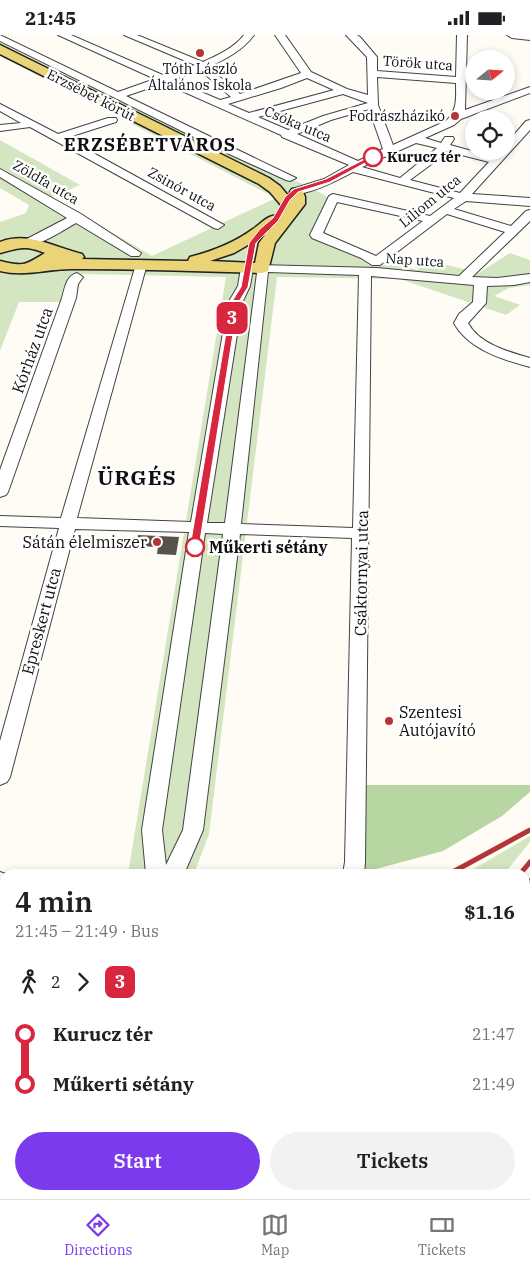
<!DOCTYPE html>
<meta charset="utf-8">
<style>
:root{--surface:#fff;--page:#f2f2f2;--text:#202124;--muted:#757577;--line:#e0e0e0;--accent:#7c3aed}
body{margin:0;font-family:"IBM Plex Serif",serif;background:var(--page);color:var(--text);height:100vh;display:flex;flex-direction:column;font-size:19px;white-space:nowrap}
*{box-sizing:border-box;margin:0}
p{font-size:16px;color:var(--muted)}
.icon{flex:none;width:28px;height:28px;fill:none;stroke:currentColor;stroke-width:2;stroke-linecap:round;stroke-linejoin:round}
.map{position:relative;flex:1;overflow:hidden}
.drawer{position:absolute;left:0px;top:834px;width:530px;height:331px;display:flex;flex-direction:column;background:var(--surface);border-radius:15px 15px 0 0;box-shadow:0 2px 8px #0003}
.drawer>*{flex:none}
.badge{padding:0 10px;border-radius:8px;font-size:18px;line-height:32px}
.needle{width:32px;rotate:72deg}
.tools{position:absolute;left:465px;top:15px;display:grid;gap:10px}
.tools a{display:grid;place-items:center;width:50px;height:50px;border-radius:50%;background:var(--surface);box-shadow:0 2px 8px #0003;font-size:25px}
.map>.badge{position:absolute;translate:-50% -50%;box-shadow:0 0 0 2px #fff}
.legs{display:flex;align-items:center;gap:8px;height:55px;padding:0 15px;font-size:16px}
.legs p{margin-inline-start:auto}
.headline{display:flex;align-items:center;justify-content:space-between;height:85px;padding:0 15px}
h1{font-size:28px;font-weight:600;line-height:38px}
.cta{display:flex;gap:10px;margin-top:auto;padding:10px 15px}
.cta a{flex:1;height:58px;border-radius:30px;background:var(--accent);color:#fff;font-size:20px;font-weight:600;line-height:58px;text-align:center}
.cta a+a{background:var(--page);color:var(--text)}
ul{padding:0 15px;list-style:none}
li{display:flex;align-items:center;gap:18px;height:50px;font-size:19px}
li i{display:grid;place-items:center;width:8px;height:100%;margin:0 6px;background:currentColor}
li i::after{content:'';width:12px;height:12px;margin:-6px;border:4px solid;border-radius:50%;background:var(--surface)}
li p{margin-inline-start:auto}
li:first-child i{background:linear-gradient(#0000 50%,currentColor 0)}
li:last-child i{background:linear-gradient(currentColor 50%,#0000 0)}
.status{display:flex;justify-content:space-between;align-items:center;height:35px;padding:0 25px;background:var(--surface);direction:ltr}
.status svg{height:14px;fill:currentColor}
.tab-bar{display:flex;justify-content:space-around;align-items:center;height:70px;border-top:1px solid var(--line);background:var(--surface);font-size:14px;color:var(--muted)}
.tab-bar a{display:grid;justify-items:center;gap:2px}
.tab-bar .selected{color:var(--accent)}
.map>svg:first-child{display:block}
.green{fill:#d3e6c1}
.forest{fill:#b7d6a1}
.building{fill:#58524e}
.lines{fill:none;stroke-linecap:round;stroke-linejoin:round}
.minor-casing{stroke:#434343;stroke-width:2}
.major-casing{stroke:#212121;stroke-width:3}
.minor{fill:#fff;fill-rule:evenodd}
.major{fill:#ebd377;fill-rule:evenodd}
.rail{stroke:#b43536;stroke-width:5}
.line-1{fill:#d7263d;stroke:#fff}
.poi-dot{fill:#b43536;stroke:#fff;stroke-width:2}
.stop-1-dot{fill:#fff;stroke:#d7263d;stroke-width:2.5}
.labels{text-anchor:middle;dominant-baseline:central;stroke-width:5;stroke-linejoin:round;paint-order:stroke}
.far-street-label{font-size:14px;fill:#101010;stroke:#fff}
.far-poi-label{font-size:14px;fill:#101010;stroke:#fff}
.far-stop-label{font-size:14px;font-weight:bold;fill:#101010;stroke:#fff;text-anchor:start}
.street-label{font-size:16px;fill:#101010;stroke:#fff}
.poi-label{font-size:16px;fill:#101010;stroke:#fff;text-anchor:end}
.stop-label{font-size:16px;font-weight:bold;fill:#101010;stroke:#fff;text-anchor:start}
.far-district-label{font-size:18px;font-weight:bold;letter-spacing:1px;fill:#101010;stroke:#fff}
.district-label{font-size:21px;font-weight:bold;letter-spacing:1px;fill:#101010;stroke:#fff}
</style>
<div class="status"><b>21:45</b><svg viewBox="0 0 49 12"><path d="M0 12V9h3v3zM5 12V6h3v6zM10 12V3h3v9zM15 12V0h3v12zM26 1h20v11H26zM47 4h2v5h-2z"/></svg></div>
<div class="map">
<svg width="530" height="1164" viewBox="0 0 530 1164">
<rect width="100%" height="100%" fill="#fefcf5"/>
<!-- green -->
<path class="green" d="M0,1l323,158 5,4 -15,29 5,9 99,34 14,-9 48,12 31,-20 20,7v25l-21,3 -15,8 26,9 -14,10 -106,-36 -123,-2 -68,557 -15,40h-66l98,-597 -144,-3 -7,28h-56l-19,49v-129l26,-9 3,-8 -29,-17v-48l80,45 -28,12 100,59 124,-58 -276,-142z
M530,801v6l-26,32h-39z
M0,869l5,2v289h228l-3,4h-230z"/>
<!-- forest -->
<path class="forest" d="M359,750h171v7l-28,24 -59,35 -86,23z
M530,890v274l-40,-4h35v-264z"/>
<!-- building -->
<path class="building" d="M138,500l41,2 -3,18 -19,-1 1,-7 -22,-1z"/>
<g class="lines">
<!-- minor casing -->
<g class="minor-casing">
<path id="minor" d="M0,0l118,57 37,-13 -97,-44h13l94,41 30,-11 -71,-30h13l66,27c15,-7 31,-14 41,-27h10c-12,16 -28,24 -46,32l32,27 61,-21 -26,-38h10l26,37 36,17 21,6 -1,-38 -21,-22h11l3,2 17,20v14l79,6 1,-42h10l-2,75 65,-23v6l-69,26 -7,6 -29,13 16,5 4,-6h8l1,2 -4,6 44,12 6,-6h6v-7l20,-23 4,-1v10l-58,64 58,4v8l-64,-5 -12,8 57,17 15,-15 4,-1v11l-58,56 25,1 33,-4v8l-16,3 -27,1 -1,17 -18,20c11,21 41,29 62,35v9c-27,-7 -62,-18 -76,-44l5,-9 14,-12 1,-17 -103,-9 -6,586 -1,12h-21l2,-12 7,-324 -112,-4 -37,296 -19,44h-38l-4,-44 47,-298 -114,-3 -65,248 -3,5 -7,3v-44l59,-213 -59,-2v-10l61,2 76,-257 4,-1 6,4 -70,254 114,4 37,-219 10,-17 3,-18 6,-4 6,4 -3,18 -8,17 -35,220h18l33,-258 119,3 82,8 46,-44 -58,-18 -67,51h-8l-11,-7 -49,-20 -2,-3 19,-39 4,-2 97,22 24,-18 -101,-26c-13,7 -46,25 -61,21l-2,-2 2,-2 32,-10 25,-14 -67,-28 -1,-2 -117,-52 -38,13 170,82 -6,3 -4,-1 -70,-32 -216,-107zM200,35l31,27 -11,3 -47,-20zM377,42l79,6c0,14 2,27 -10,38l-53,24 -15,-40zM307,43l27,12 -85,23 -21,-9 53,-16zM343,59l25,9 -45,13 -35,14 -30,-13zM369,74l14,40 -25,12 -61,-27 34,-14zM416,108l21,5 -37,30 -38,-11zM446,116l43,11 -29,31 -50,-13 31,-23zM337,167l86,19 -47,35 -53,-23zM268,237l91,3 -6,253 -112,-4zM205,498l18,1 -40,296 -17,35 -4,-35z
M507,0h23v5l-18,-2z
M0,69l58,30 50,-16h8l1,2 -1,2 -50,16 158,87 -6,4 -4,-1 -184,-101 -30,4v-6l21,-2 -21,-12z
M0,134l81,45 60,39 -2,3h-8l-55,-33c-13,7 -38,25 -53,22l-2,-3 46,-24 -67,-41z
M77,238l6,4 -5,7 -2,14 -68,194 -2,3 -6,2v-27l62,-172c3,-10 4,-22 15,-25z
M0,837l6,2 -1,17 -5,-1z
M69,1160h26l-1,4h-26z"/>
</g>
<!-- major casing -->
<g class="major-casing">
<path id="major" d="M0,10l269,133 11,8 10,12v-6l2,-3h10l3,8v7l-30,39 -7,28 -6,2c-63,-2 -127,-4 -190,-4 -25,0 -48,8 -72,2v-10c25,6 25,4 45,-8 -20,-8 -25,-5 -45,0v-11c28,-11 54,5 82,12l2,3 -2,2 106,2 2,-4c23,-6 44,-14 63,-28 9,-6 16,-16 27,-13l7,-10 -6,-1 -11,-13 -11,-8 -259,-130zM265,200l-6,8 -4,20 -45,-2 24,-8z"/>
</g>
<!-- minor -->
<use href="#minor" class="minor"/>
<!-- major -->
<use href="#major" class="major"/>
<!-- rail -->
<path class="rail" d="M449,839l81,-44
M520,839l10,-12
M525,852l5,-6
M0,863l5,2
M249,1164l4,-4
M266,1164l4,-4"/>
</g>
<!-- line-1 -->
<path class="line-1" d="M371,121l5,1 -46,25 -32,10 -8,8 -12,21 -22,22 -8,44 -10,16 -39,244 -1,2h-6l-2,-2 41,-244 10,-16 8,-44 11,-14 13,-11 12,-21 9,-8 32,-10z"/>
<!-- markers -->
<g class="poi-dot">
<circle cx="200" cy="18" r="5"/>
<circle cx="455" cy="81" r="5"/>
<circle cx="157" cy="507" r="5"/>
<circle cx="389" cy="686" r="5"/>
</g>
<g class="stop-1-dot">
<circle cx="373" cy="122" r="9"/>
<circle cx="195" cy="512" r="9"/>
</g>
<g class="labels">
<!-- far-street labels -->
<g class="far-street-label">
<text transform="translate(418 28) rotate(4)">Török utca</text>
<text transform="translate(91 60) rotate(27)">Erzsébet körút</text>
<text transform="translate(298 89) rotate(23)">Csóka utca</text>
<text transform="translate(46 147) rotate(30)">Zöldfa utca</text>
<text transform="translate(182 154) rotate(29)">Zsinór utca</text>
<text transform="translate(430 166) rotate(-39)">Liliom utca</text>
<text transform="translate(415 225) rotate(4)">Nap utca</text>
</g>
<!-- far-poi labels -->
<g class="far-poi-label">
<text x="200" y="34">Tóth László<tspan x="200" dy="16">Általános Iskola</tspan></text>
<text x="445" y="81" text-anchor="end">Fodrászházikó</text>
</g>
<!-- far-stop labels -->
<g class="far-stop-label">
<text x="387" y="122">Kurucz tér</text>
</g>
<!-- street labels -->
<g class="street-label">
<text transform="translate(32 315) rotate(-70)">Kórház utca</text>
<text transform="translate(361 538) rotate(-89)">Csáktornyai utca</text>
<text transform="translate(41 586) rotate(-75)">Epreskert utca</text>
</g>
<!-- poi labels -->
<g class="poi-label">
<text x="147" y="507">Sátán élelmiszer</text>
<text x="399" y="677" text-anchor="start">Szentesi<tspan x="399" dy="18">Autójavító</tspan></text>
</g>
<!-- stop labels -->
<g class="stop-label">
<text x="209" y="512">Műkerti sétány</text>
</g>
<!-- far-district labels -->
<g class="far-district-label">
<text x="150" y="109">ERZSÉBETVÁROS</text>
</g>
<!-- district labels -->
<g class="district-label">
<text x="137" y="442">ÜRGÉS</text>
</g>
</g>
</svg>
<div class="tools">
<a><svg class="needle" viewBox="-14 -14 28 28"><path d="M0-13l5 13h-10z" fill="#e53935"/><path d="M0 13l5-13h-10z" fill="#757577"/></svg></a>
<a><svg class="icon" aria-label="locate" viewBox="0 0 24 24"><circle cx="12" cy="12" r="6"/><path d="M12 2v4M12 18v4M2 12h4M18 12h4"/></svg></a>
</div>
<b class="badge" style="left:232px;top:283px;background:#d7263d;color:#fff">3</b>
<section class="drawer">
<div class="headline"><div><h1>4 min</h1><p>21:45 – 21:49 · Bus</p></div><b>$1.16</b></div>
<div class="legs"><svg class="icon" aria-label="walk" viewBox="0 0 24 24"><circle cx="13" cy="4" r="2"/><path d="M13 8l-2 6 4 7M11 14l-3 7M7 12l3-4h3l4 4"/></svg>2<svg class="icon" aria-label="forward" viewBox="0 0 24 24"><path d="M9 5l7 7-7 7"/></svg><b class="badge" style="background:#d7263d;color:#fff">3</b></div>
<ul>
<li><i style="color:#d7263d"></i><b>Kurucz tér</b><p>21:47</p></li>
<li><i style="color:#d7263d"></i><b>Műkerti sétány</b><p>21:49</p></li>
</ul>
<div class="cta"><a>Start</a><a>Tickets</a></div>
</section>
</div>
<nav class="tab-bar">
<a class="selected"><svg class="icon" aria-label="directions" viewBox="0 0 24 24"><path d="M12 3l9 9-9 9-9-9zM9 14v-3h6M13 9l2 2-2 2"/></svg>Directions</a>
<a><svg class="icon" aria-label="map" viewBox="0 0 24 24"><path d="M3 6l6-2 6 2 6-2v14l-6 2-6-2-6 2zM9 4v14M15 6v14"/></svg>Map</a>
<a><svg class="icon" aria-label="tickets" viewBox="0 0 24 24"><path d="M3 7h18v10H3zM15 7v10"/></svg>Tickets</a>
</nav>
